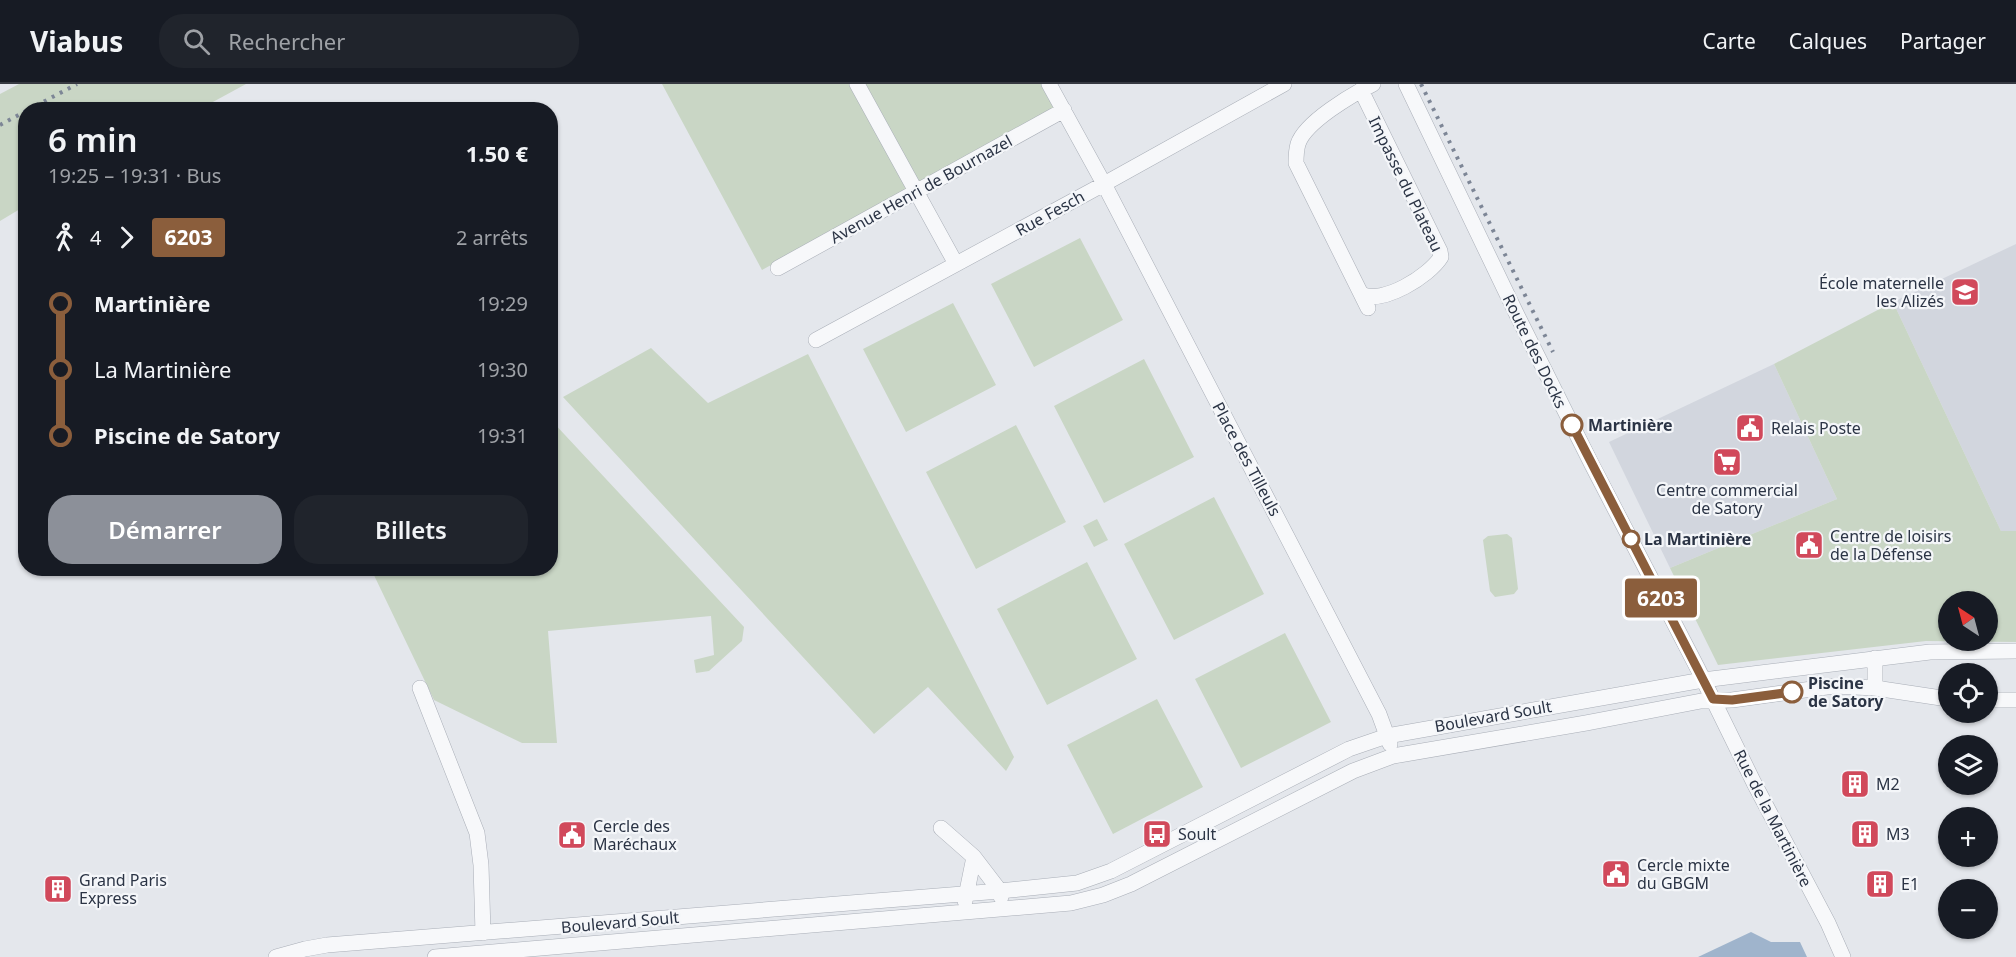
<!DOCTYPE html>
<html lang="fr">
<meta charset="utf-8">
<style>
:root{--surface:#171b24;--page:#20242c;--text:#f1f3f6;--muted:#9ea1a6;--line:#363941;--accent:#8c9099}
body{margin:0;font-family:"Noto Sans",sans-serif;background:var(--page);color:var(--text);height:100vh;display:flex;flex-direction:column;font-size:22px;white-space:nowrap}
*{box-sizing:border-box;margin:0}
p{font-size:20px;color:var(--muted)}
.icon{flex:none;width:33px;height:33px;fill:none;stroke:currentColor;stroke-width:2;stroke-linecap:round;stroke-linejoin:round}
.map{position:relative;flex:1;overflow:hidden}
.panel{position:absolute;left:18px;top:18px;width:540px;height:474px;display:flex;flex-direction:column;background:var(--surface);border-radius:24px;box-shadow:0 2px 4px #0004}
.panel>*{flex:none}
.badge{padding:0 12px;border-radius:4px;font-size:21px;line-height:39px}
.needle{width:39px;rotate:324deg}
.tools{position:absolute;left:1938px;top:507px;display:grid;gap:12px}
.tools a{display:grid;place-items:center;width:60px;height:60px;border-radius:50%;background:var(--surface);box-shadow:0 2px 4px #0004;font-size:30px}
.map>.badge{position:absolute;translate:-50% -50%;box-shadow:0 0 0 3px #fff}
.legs{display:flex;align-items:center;gap:9px;height:66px;padding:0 30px;font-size:20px}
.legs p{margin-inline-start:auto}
.overview{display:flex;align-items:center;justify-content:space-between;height:102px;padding:0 30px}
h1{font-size:33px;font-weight:600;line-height:45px}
.cta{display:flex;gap:12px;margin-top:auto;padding:12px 30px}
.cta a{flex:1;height:69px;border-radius:24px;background:var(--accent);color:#fff;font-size:24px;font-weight:600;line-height:69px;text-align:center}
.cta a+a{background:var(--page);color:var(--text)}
ul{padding:0 30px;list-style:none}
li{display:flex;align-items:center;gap:21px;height:66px;font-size:22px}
li i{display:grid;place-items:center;width:9px;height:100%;margin:0 8px;background:currentColor}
li i::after{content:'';width:15px;height:15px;margin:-8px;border:4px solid;border-radius:50%;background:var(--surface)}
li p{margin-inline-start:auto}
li:first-child i{background:linear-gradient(#0000 50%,currentColor 0)}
li:last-child i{background:linear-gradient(currentColor 50%,#0000 0)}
header{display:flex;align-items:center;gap:36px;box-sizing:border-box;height:84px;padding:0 30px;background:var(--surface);border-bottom:2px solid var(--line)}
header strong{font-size:28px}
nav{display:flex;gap:33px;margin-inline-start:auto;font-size:21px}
.search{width:420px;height:54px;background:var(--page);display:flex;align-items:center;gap:15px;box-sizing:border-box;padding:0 21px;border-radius:24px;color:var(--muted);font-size:22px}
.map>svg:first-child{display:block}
.built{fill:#d2d6de}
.green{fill:#c9d6c5;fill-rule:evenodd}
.water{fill:#9fb4cc}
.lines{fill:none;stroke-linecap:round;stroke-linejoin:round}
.street-casing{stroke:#a9aeb7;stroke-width:16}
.street{stroke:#f7f8fa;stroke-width:15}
.rail{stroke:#7d8696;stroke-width:4;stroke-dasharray:3 6;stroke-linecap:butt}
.line-1-casing{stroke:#fff;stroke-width:14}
.line-1{stroke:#8b5e3c;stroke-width:9}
.stop-1-dot{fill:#fff;stroke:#8b5e3c;stroke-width:3}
.labels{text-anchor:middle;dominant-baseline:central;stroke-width:4.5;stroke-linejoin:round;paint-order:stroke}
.street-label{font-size:16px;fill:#2b3445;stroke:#f4f6f9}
.poi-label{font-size:16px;fill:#2b3445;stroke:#f4f6f9;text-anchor:start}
.stop-label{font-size:16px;font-weight:bold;fill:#2b3445;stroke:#f4f6f9;text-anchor:start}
</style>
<header>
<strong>Viabus</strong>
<div class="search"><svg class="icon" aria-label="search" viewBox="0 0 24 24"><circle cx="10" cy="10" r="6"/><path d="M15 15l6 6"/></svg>Rechercher</div>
<nav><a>Carte</a><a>Calques</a><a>Partager</a></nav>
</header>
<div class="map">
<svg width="2016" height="873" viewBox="0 0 2016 873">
<rect width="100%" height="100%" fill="#e4e7ec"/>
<!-- built -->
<path class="built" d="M2016,160v287h-15l-108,-229z
M1774,280l63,135 -167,69 -61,-126z"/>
<!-- green -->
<path class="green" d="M19,0h227l-46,25 -174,1 -1,96 -25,15v-127z
M662,0h380l13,24 -293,162z
M1080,154l43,82 -89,47 -43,-83z
M1893,218l108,229h15v111l-90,-1 -208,24 -48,-97 167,-69 -63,-135zM1948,518h40v38h-40z
M953,219l43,82 -90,47 -43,-83z
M651,264l57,55 100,-49 206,403 -8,14 -78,-84 -54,47 -311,-337z
M1144,275l50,98 -90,46 -50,-97z
M551,336l193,207 -2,14 -33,30 -13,2 -2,-13 20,-5 -3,-39 -163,15 9,112h-35l-88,-43 -63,-131 179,-1z
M1016,341l50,97 -90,47 -50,-97z
M1214,413l50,97 -90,46 -50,-96z
M1097,435l11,21 -14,7 -11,-21z
M1507,450l5,4 6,51 -4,5 -19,3 -5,-6 -7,-51 5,-4z
M1087,478l50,97 -90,46 -50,-96z
M1285,549l46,89 -90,46 -46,-89z
M1157,615l46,88 -90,47 -46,-89z"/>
<!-- water -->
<path class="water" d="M1751,848l20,10h29l7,15h-109z"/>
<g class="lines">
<!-- street casing -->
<g class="street-casing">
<path id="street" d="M857,0l99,180
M1049,0l55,100 275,530 11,30
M1406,0l111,231 75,150 106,204 56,114 74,140 15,34
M1361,6l79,161 1,6c-12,19 -58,48 -80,37
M778,184l286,-158
M1368,224l-72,-145c0,-6 0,-12 2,-19 7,-22 55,-50 75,-60
M816,256l288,-156 180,-100
M1875,574v30
M420,604l57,145 4,32 2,68
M1988,616h28
M941,744l33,29 26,34 1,6
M965,817l9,-44
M276,873l29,-8 22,-4 673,-54 77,-8 34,-12 238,-122 38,-13 316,-56 227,-28 86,-1
M435,873l636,-54 32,-8 28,-11 222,-113 40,-15 193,-33 115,-22 31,-1 102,-14 41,2 73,11"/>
</g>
<!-- street -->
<use href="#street" class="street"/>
<!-- rail -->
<path class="rail" d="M1421,0l132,268
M28,26l49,-26
M0,41l26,-14"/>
</g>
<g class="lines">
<!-- line-1 casing -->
<g class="line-1-casing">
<path id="line-1" d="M1572,341l141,274 19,1 60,-8"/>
</g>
<!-- line-1 -->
<use href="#line-1" class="line-1"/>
</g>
<!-- icons -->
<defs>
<g id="school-square" transform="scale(1.5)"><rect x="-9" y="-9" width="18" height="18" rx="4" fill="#d1495b" stroke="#f4f6f9"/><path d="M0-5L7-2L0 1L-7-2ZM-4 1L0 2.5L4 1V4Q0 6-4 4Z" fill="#fff"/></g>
<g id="civic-square" transform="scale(1.5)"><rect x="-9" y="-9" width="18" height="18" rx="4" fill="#d1495b" stroke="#f4f6f9"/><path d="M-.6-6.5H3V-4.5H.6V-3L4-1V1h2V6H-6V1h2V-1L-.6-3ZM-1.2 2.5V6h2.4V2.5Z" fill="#fff"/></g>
<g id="supermarket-square" transform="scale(1.5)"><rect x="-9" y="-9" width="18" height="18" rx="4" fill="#d1495b" stroke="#f4f6f9"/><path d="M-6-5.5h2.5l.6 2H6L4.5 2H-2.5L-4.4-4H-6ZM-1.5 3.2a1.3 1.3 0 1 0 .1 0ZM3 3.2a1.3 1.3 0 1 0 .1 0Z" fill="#fff"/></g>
<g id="building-square" transform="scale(1.5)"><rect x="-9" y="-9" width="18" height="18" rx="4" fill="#d1495b" stroke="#f4f6f9"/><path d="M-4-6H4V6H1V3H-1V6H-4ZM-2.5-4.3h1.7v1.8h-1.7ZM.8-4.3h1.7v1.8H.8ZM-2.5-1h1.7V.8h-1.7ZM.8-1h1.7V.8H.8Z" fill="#fff"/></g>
<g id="bus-square" transform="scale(1.5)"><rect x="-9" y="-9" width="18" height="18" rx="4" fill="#d1495b" stroke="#f4f6f9"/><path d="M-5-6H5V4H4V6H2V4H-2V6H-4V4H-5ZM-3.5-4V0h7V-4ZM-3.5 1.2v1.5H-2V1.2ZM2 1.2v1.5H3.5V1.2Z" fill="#fff"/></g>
</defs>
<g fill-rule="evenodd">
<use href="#school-square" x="1965" y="208"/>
<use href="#civic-square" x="1750" y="344"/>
<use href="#supermarket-square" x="1727" y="378"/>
<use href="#civic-square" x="1809" y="461"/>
<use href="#building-square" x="1855" y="700"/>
<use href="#bus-square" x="1157" y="750"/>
<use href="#building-square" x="1865" y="750"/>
<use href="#civic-square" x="572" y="751"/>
<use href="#civic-square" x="1616" y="790"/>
<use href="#building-square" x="1880" y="800"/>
<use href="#building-square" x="58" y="805"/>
</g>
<!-- markers -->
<g class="stop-1-dot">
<circle cx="1572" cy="341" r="10"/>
<circle cx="1631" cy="455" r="8"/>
<circle cx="1792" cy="608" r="10"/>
</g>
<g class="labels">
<!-- street labels -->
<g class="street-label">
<text transform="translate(1406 100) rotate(64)">Impasse du Plateau</text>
<text transform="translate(921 105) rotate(-29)">Avenue Henri de Bournazel</text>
<text transform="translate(1050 129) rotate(-29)">Rue Fesch</text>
<text transform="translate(1535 267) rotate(64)">Route des Docks</text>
<text transform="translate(1247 375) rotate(62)">Place des Tilleuls</text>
<text transform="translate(1493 632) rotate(-10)">Boulevard Soult</text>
<text transform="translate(1773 734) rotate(63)">Rue de la Martinière</text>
<text transform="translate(620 838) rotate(-5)">Boulevard Soult</text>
</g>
<!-- poi labels -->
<g class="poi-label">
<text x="1944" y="199" text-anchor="end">École maternelle<tspan x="1944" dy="18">les Alizés</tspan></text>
<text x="1771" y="344">Relais Poste</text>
<text x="1727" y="406" text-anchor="middle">Centre commercial<tspan x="1727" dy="18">de Satory</tspan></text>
<text x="1830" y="452">Centre de loisirs<tspan x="1830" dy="18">de la Défense</tspan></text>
<text x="1876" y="700">M2</text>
<text x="593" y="742">Cercle des<tspan x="593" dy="18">Maréchaux</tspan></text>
<text x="1178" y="750">Soult</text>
<text x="1886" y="750">M3</text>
<text x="1637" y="781">Cercle mixte<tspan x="1637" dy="18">du GBGM</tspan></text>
<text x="79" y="796">Grand Paris<tspan x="79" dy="18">Express</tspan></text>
<text x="1901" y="800">E1</text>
</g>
<!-- stop labels -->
<g class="stop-label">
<text x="1588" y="341">Martinière</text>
<text x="1644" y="455">La Martinière</text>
<text x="1808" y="599">Piscine<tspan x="1808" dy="18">de Satory</tspan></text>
</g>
</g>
</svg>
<div class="tools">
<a><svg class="needle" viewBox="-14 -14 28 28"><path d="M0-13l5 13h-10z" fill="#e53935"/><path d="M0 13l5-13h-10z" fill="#9ea1a6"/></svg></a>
<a><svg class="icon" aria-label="locate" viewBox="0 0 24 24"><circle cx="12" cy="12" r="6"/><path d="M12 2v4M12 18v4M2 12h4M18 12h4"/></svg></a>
<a><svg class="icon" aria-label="layers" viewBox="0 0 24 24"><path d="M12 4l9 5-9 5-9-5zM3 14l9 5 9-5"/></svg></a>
<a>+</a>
<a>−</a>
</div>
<b class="badge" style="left:1661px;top:514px;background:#8b5e3c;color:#fff">6203</b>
<section class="panel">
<div class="overview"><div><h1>6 min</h1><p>19:25 – 19:31 · Bus</p></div><b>1.50 €</b></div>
<div class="legs"><svg class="icon" aria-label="walk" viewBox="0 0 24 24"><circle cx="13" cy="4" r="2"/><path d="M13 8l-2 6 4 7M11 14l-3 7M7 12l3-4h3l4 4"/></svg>4<svg class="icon" aria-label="forward" viewBox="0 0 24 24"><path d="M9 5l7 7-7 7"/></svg><b class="badge" style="background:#8b5e3c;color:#fff">6203</b><p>2 arrêts</p></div>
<ul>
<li><i style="color:#8b5e3c"></i><b>Martinière</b><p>19:29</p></li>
<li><i style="color:#8b5e3c"></i><span>La Martinière</span><p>19:30</p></li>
<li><i style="color:#8b5e3c"></i><b>Piscine de Satory</b><p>19:31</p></li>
</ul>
<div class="cta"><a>Démarrer</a><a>Billets</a></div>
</section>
</div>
